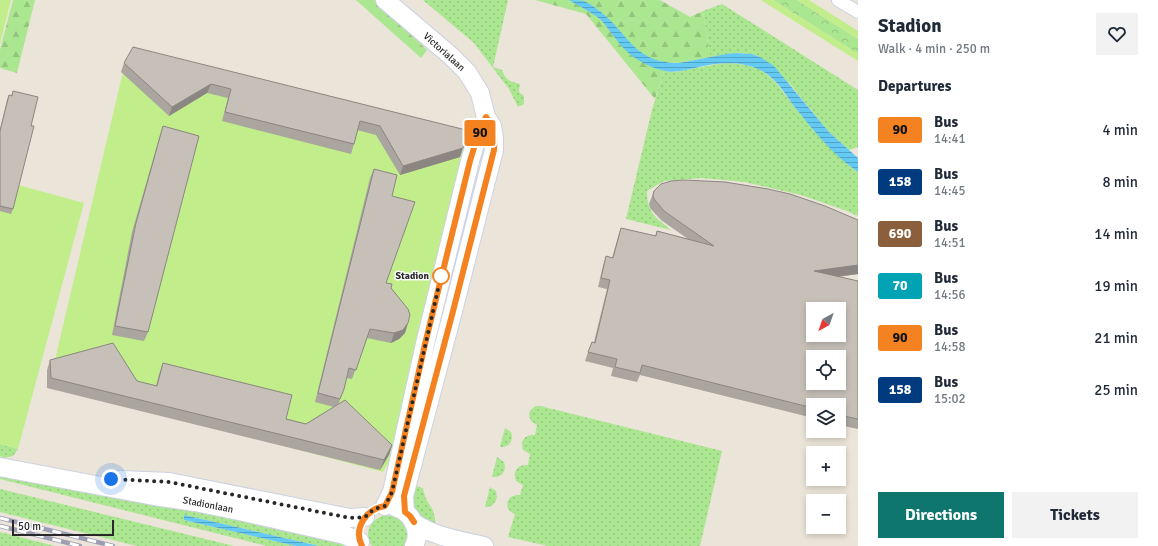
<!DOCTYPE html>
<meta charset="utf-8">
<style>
:root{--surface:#fff;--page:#f2f2f3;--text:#1f2937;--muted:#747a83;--accent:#0f766e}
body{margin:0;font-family:Signika,sans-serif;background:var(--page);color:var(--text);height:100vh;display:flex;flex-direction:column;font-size:15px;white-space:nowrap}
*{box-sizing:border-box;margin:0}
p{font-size:13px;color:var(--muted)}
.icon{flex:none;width:22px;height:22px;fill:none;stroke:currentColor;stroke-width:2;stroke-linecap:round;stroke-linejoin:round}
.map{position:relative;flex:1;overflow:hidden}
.panel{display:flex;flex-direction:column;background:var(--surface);width:300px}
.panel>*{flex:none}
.badge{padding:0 8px;border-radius:3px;font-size:14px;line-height:26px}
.needle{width:26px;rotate:220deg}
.buttons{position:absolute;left:806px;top:302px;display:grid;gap:8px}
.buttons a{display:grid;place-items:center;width:40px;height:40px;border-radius:0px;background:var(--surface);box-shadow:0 2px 6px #0003;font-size:20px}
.scale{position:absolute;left:12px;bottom:10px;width:102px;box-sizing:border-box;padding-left:4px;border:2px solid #282828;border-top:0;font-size:11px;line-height:14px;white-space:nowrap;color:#282828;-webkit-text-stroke:3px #fff;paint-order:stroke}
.you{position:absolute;width:20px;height:20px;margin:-10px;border:3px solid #fff;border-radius:50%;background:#1a73e8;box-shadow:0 0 0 6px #1a73e833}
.map>.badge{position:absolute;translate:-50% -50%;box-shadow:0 0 0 2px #fff}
h2{padding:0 20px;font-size:15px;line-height:36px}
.round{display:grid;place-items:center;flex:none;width:42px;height:42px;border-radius:0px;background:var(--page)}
.head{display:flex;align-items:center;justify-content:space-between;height:68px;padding:0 20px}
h1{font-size:19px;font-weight:700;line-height:30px}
.action{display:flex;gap:8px;margin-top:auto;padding:8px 20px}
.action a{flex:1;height:46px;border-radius:0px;background:var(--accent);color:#fff;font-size:16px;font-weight:700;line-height:46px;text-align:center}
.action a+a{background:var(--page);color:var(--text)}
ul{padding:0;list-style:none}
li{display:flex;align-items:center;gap:12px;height:52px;padding:0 20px}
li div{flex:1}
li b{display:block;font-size:15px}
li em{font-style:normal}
li .badge{min-width:44px;font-weight:700;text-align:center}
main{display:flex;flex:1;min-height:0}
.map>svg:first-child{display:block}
.grass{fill:url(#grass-dots)}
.forest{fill:url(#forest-firs)}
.park{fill:url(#park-crowns)}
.pitch{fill:#c1ee8b}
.water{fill:url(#water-rules)}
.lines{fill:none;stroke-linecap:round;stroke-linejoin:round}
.street-casing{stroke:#cdd1e2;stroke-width:14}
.secondary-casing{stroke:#cdd1e2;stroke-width:20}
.street{stroke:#fff;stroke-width:12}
.secondary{stroke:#fff;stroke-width:18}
.rail-casing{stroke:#9b9eb3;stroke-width:4.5}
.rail{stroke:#fff;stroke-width:3;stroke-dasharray:9;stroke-linecap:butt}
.wall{fill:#aaa59e}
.shaded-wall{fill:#8b8681}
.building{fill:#c6c0b8;stroke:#8b8681;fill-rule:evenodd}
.line-casing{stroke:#fff;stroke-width:9}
.line{stroke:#f58220;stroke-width:6}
.walk{stroke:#282828;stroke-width:4;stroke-dasharray:0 7.2}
.stop-dot{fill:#fff;stroke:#f58220;stroke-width:2}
.labels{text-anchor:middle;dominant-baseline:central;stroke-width:3;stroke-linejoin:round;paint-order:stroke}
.street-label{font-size:10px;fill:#282828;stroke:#fff}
.stop-label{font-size:10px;font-weight:bold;fill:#282828;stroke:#fff;text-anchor:end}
</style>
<main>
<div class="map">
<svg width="858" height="546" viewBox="0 0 858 546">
<defs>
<pattern id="grass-dots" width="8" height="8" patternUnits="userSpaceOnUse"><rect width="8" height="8" fill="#abe691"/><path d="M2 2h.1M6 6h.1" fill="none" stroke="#93c57d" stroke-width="1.8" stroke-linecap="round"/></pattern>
<pattern id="forest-firs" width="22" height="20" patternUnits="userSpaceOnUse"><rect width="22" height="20" fill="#abe691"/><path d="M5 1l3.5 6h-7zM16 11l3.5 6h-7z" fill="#93c57d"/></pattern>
<pattern id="park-crowns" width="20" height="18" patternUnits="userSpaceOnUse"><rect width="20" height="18" fill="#abe691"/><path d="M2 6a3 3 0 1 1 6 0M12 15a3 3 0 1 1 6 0" fill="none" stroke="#93c57d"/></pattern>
<pattern id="water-rules" width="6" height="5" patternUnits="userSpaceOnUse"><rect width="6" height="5" fill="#64caf4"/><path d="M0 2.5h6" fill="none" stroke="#52a4c6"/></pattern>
</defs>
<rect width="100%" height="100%" fill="#ebe4d8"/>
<!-- grass -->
<path class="grass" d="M423,0h85l-15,67 9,3c4,11 8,11 18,14l-1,8 5,4v8l-6,3 -9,-18 -35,-46z
M722,4l136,86v57l-9,3 -20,-18 -39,-48 -30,-27 -8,-3 -16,-1 -26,4 -7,-46z
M729,63c11,1 23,2 33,8 14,9 21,21 31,34 18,22 39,42 59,63l6,4v44l-11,-5 -46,-16 -56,-13 -44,-4 -37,3 -17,10c0,22 8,26 24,39l-45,-11 26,-109 12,-39 11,1 43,-8z
M536,406h4l182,45 -22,95h-152l-40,-9 7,-23c-13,-5 -9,-20 5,-19l3,-10 -7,-4c-4,-10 2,-17 12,-16l2,-11 -7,-4c-3,-10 2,-16 12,-15l2,-10c-9,-4 -11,-14 -1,-19z
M505,428l6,4c3,9 -2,16 -11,15z
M0,444l18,5 -5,7 -9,2 -4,-2z
M497,457l7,5c3,9 -2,16 -12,15z
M0,475l195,31 157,40h-33l-135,-31v5l112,26h-29l-267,-67z
M413,485l10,3c2,17 16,21 11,41l-5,-1 -18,-21z
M490,487l6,4 1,7 -4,7 -5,2h-3z
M0,489l234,57h-97l-137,-34z
M387,515c16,1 26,16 17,31h-32c-10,-14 0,-29 15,-31z
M0,532l55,14h-55z"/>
<!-- forest -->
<path class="forest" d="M13,0h22l-18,73 -17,-5v-18z
M356,0h18l53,50 -6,8z
M535,0h125l30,17 13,-6 7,46 -31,6 -14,-1 -1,9 -9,28 -69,-85z"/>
<!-- park -->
<path class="park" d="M773,0h24l61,39v15z"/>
<!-- pitch -->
<path class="pitch" d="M0,0h11l-11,44z
M761,0h12l85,54v7z
M797,0h12l49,31v8z
M135,57l328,83v16l-71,301 -9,15 -329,-87 -1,-17 69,-292z
M0,180l84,23 -66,246 -18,-5z"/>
<!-- water -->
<path class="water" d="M569,0c5,0 11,0 15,1 5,2 9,5 13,8 32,23 35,54 82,54l47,-9 10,-1 16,1 8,3 14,9 55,66 29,26v14c-18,-12 -34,-29 -48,-46 -6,-7 -11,-14 -17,-21 -9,-13 -18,-28 -33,-35 -21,-10 -44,-7 -65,-2 -10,2 -21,5 -30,3 -18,-4 -35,-14 -46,-28 -7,-8 -12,-17 -19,-24 -9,-7 -21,-13 -31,-19z
M184,515l135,31h-23l-112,-26z"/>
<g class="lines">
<!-- street casing -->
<g class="street-casing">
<path id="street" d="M838,0l20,12"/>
</g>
<!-- secondary casing -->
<g class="secondary-casing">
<path id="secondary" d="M385,0l66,56 16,16 13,21 6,24 6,9 2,11v13l-42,165 -48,181 1,16
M0,467l154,29 41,6 44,9 106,24 15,7
M120,480l49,2 181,36 15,-1
M385,506l7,-14 33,-148 45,-183 7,-23 9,-21
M395,507c16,4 27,24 19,39
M414,523c22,14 44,17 70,23"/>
</g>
<!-- street -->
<use href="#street" class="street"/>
<!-- secondary -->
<use href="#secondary" class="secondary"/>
<!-- rail casing -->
<g class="rail-casing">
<path id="rail" d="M0,518l113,28
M0,526l80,20"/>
</g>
<!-- rail -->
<use href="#rail" class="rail"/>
</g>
<!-- wall -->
<path class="wall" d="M124,63l342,67 -6,27 -60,18 -24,-40 -19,-5 -3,14 -3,10 -129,-33 6,-23 -21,-5 -38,23 -48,-44z
M13,91l18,35 -18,83 -2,5 -11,-3v-82l7,-29 2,-5 2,1z
M163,126l-15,206 -4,9 -32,-6 20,-103 28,-97z
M374,169l18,27 -6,87 5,5 17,35 -3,10 -6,6 -8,4 -24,-5 -15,41 -6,-1 -2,11 -6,16 54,40 -3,10 -9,15 -333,-82v-18l3,-10 106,26 3,-12 4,-11 123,56 20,5 28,-17 -19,-5 55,-224z
M654,191l204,29v54l-20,3 20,4v148l-19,-4v-20h-26v13l-173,-43 -3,7 -26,-6 2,-8 -28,-7 3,-9 6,-10 13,-53 -9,-2 5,-21 3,-10 6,2 6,-21 3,-9 34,8 2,-5 31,8 -27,-19 -11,-12 -1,-4z"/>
<!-- shaded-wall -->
<path class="shaded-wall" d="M211,84l-4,9 -38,23 3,-9z
M463,148l-3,9 -60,18 3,-9z
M858,265v9l-48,6 4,-9z
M408,323l-3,10 -6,6 -8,4 3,-10z
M392,445l-3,10 -9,15 4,-10z"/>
<!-- building -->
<path class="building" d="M133,47l333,83v10l-3,8 -60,18 -23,-40 -20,-5 -6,23 -129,-32 6,-23 -20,-5 -39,23 -48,-44z
M13,91l25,6 -7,29h3l-21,83 -13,-3v-75l9,-36 3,1z
M163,126l36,10 -51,196 -33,-6 21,-103z
M374,169l23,6 -5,21 23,6 -29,81 6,1 -1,4 17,21 2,6 -2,8 -5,7 -9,3 -24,-4 -14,41 -7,-2 -5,21 -4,10 -22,-6z
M684,180l41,2 43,7 22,5 35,12 33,14v45l-44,6 44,10v138l-19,-4v-10h-26v3l-171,-43 -2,8 -25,-6 2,-8 -29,-7 4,-10 3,1 15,-63 -9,-2 5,-22 7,2 8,-30 35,8 1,-5 57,15 -50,-35 -10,-12 -1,-4 1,-4 7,-7 10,-3zM813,309h26v26h-26zM813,357h26v26h-26z
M113,343l24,38 20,5 6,-23 129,32 -6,24 20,5 39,-24 47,45 -8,15 -333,-82 -1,-18z"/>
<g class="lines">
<!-- line casing -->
<g class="line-casing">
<path id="line" d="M362,546c-9,-18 4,-37 23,-40l7,-14 33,-148 45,-183 7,-23 9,-21c8,12 9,19 8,33l-42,165 -48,181 1,16 5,4 4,6"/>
</g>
<!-- line -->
<use href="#line" class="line"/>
<!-- walk -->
<path class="walk" d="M111,479l58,3 181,36 15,-1 9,-8 11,-3 7,-14 49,-216"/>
</g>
<!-- markers -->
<circle class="stop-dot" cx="441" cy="276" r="8"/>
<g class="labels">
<!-- street labels -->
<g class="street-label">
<text transform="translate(444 52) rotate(42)">Victorialaan</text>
<text transform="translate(208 505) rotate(11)">Stadionlaan</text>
</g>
<!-- stop labels -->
<g class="stop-label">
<text x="429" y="276">Stadion</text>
</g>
</g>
</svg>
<div class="buttons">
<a><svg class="needle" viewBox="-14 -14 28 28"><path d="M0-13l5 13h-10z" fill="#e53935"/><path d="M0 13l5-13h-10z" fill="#747a83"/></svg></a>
<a><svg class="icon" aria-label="locate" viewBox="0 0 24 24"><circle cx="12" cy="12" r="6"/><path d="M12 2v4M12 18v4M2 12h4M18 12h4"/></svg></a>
<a><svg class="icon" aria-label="layers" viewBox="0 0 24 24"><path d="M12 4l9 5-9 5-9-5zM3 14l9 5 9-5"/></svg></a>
<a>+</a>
<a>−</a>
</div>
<div class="scale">50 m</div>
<div class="you" style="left:111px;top:479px"></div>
<b class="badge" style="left:480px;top:133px;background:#f58220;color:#111">90</b>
</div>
<section class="panel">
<div class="head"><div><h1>Stadion</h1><p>Walk · 4 min · 250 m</p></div><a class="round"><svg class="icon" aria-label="heart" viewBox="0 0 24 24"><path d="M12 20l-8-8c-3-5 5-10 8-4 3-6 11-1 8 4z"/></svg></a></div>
<h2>Departures</h2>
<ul>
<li><span class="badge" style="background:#f58220;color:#111">90</span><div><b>Bus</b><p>14:41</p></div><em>4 min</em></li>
<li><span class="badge" style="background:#003b80;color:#fff">158</span><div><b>Bus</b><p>14:45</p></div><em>8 min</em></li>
<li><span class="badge" style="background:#8b5e3c;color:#fff">690</span><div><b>Bus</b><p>14:51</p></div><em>14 min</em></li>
<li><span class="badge" style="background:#00a3b4;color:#fff">70</span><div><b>Bus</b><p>14:56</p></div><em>19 min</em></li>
<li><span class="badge" style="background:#f58220;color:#111">90</span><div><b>Bus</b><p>14:58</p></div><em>21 min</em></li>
<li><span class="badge" style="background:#003b80;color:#fff">158</span><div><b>Bus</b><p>15:02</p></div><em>25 min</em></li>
</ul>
<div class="action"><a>Directions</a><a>Tickets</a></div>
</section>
</main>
